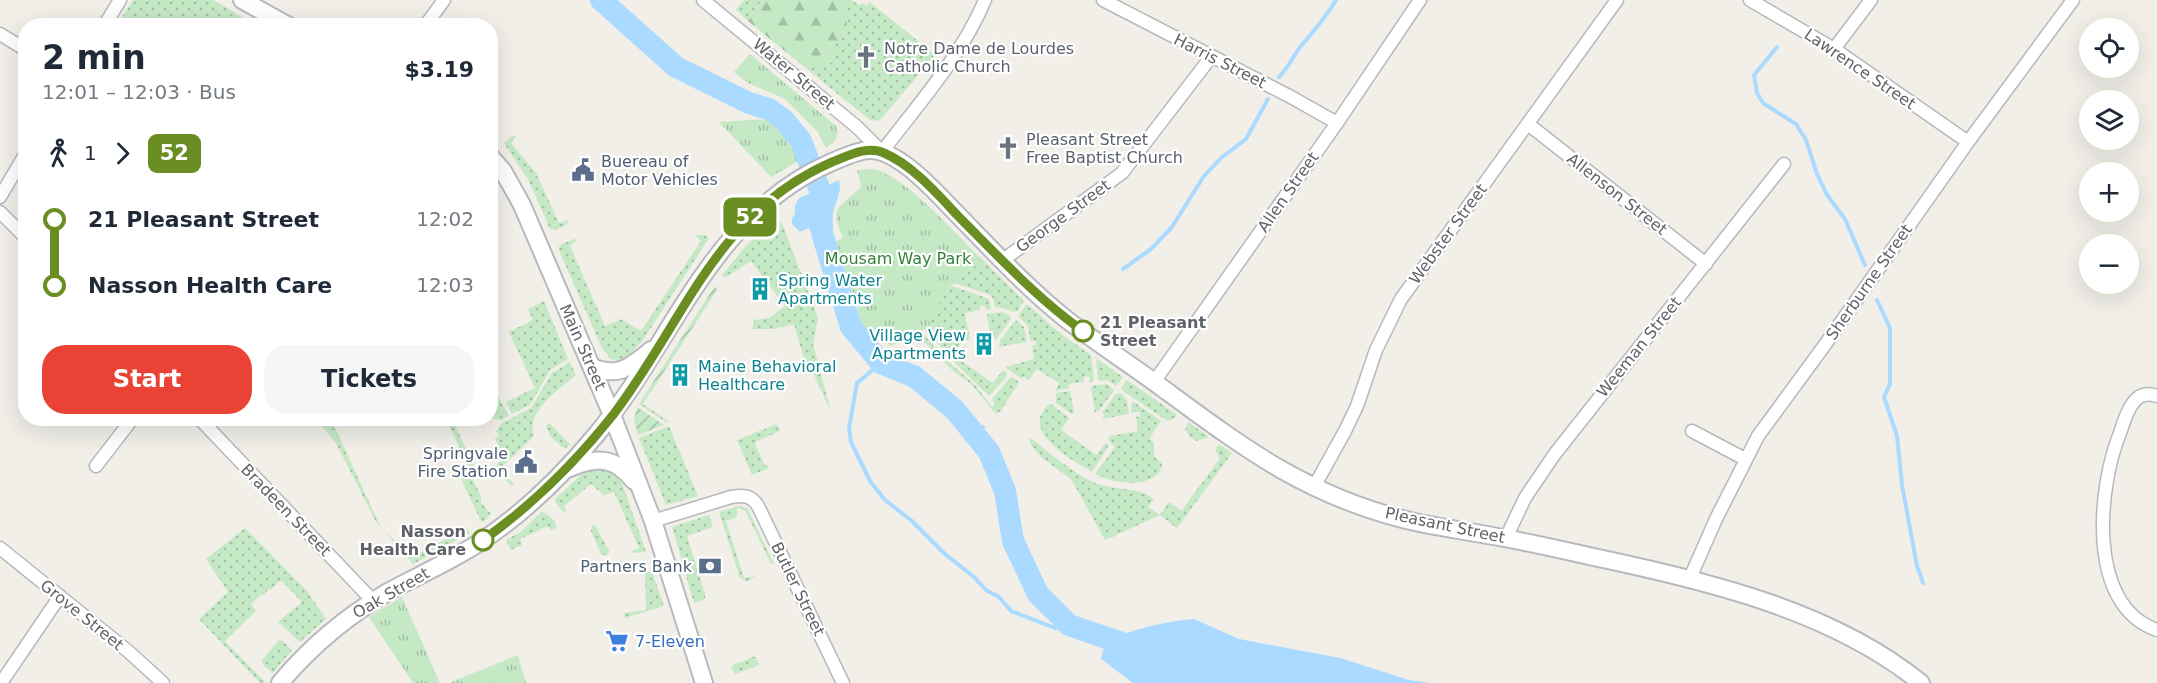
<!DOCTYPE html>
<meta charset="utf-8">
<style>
:root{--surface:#fff;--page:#f6f6f7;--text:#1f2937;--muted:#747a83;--accent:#ea4335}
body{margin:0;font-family:"DejaVu Sans",sans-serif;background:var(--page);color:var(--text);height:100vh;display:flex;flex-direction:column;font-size:22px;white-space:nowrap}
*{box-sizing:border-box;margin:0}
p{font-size:20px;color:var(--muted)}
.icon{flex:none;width:33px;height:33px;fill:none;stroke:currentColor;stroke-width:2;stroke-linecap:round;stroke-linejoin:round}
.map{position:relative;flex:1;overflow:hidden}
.panel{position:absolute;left:18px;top:18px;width:480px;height:408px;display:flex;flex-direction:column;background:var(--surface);border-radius:24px;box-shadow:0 6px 24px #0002}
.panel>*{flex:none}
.badge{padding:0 12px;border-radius:9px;font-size:21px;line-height:39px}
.buttons{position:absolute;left:2079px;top:18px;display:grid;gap:12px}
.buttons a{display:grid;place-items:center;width:60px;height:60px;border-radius:50%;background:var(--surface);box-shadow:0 6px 24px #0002;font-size:30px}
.map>.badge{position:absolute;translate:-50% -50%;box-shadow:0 0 0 3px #fff}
.legs{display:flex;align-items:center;gap:9px;height:66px;padding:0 24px;font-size:20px}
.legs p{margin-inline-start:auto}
.overview{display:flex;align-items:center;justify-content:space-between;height:102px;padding:0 24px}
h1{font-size:33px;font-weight:800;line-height:45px}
.action{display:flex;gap:12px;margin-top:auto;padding:12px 24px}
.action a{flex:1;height:69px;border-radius:24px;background:var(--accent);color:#fff;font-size:24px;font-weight:800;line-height:69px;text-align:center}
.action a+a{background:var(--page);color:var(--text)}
ul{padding:0 24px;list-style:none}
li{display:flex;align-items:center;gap:21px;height:66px;font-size:22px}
li i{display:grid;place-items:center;width:9px;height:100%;margin:0 8px;background:currentColor}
li i::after{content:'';width:15px;height:15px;margin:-8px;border:4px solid;border-radius:50%;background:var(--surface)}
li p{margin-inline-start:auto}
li:first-child i{background:linear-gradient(#0000 50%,currentColor 0)}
li:last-child i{background:linear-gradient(currentColor 50%,#0000 0)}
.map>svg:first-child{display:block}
.grass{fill:url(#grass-dots)}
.forest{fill:url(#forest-firs)}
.park{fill:url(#park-tufts)}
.garden{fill:url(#garden-furrows)}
.pitch{fill:#c5e8c5}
.water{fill:#aadaff}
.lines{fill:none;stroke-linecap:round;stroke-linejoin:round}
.stream{stroke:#aadaff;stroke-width:4}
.river{stroke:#aadaff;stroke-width:22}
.minor-casing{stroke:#b5b8bc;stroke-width:15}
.secondary-casing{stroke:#b6babf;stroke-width:20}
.minor{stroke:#fff;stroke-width:12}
.secondary{stroke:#fff;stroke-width:16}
.line-1-casing{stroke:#fff;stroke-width:14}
.line-1{stroke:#6b8e23;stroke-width:9}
.stop-1-dot{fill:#fff;stroke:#6b8e23;stroke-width:3}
.labels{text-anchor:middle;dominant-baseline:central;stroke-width:4.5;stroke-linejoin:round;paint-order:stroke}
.worship-label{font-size:16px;fill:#5b616d;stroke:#fff;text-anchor:start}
.street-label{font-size:16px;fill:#5f6368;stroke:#fff}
.service-label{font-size:16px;fill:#4e5e75;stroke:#fff;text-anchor:end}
.park-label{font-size:16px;fill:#348238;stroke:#fff}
.culture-label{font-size:16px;fill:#0d838f;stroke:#fff;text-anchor:start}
.stop-label{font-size:16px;font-weight:bold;fill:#5f6368;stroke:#fff;text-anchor:start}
.shop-label{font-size:16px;fill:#366cbe;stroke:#fff;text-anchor:start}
</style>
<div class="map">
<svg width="2157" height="683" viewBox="0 0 2157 683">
<defs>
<pattern id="grass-dots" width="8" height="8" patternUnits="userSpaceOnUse" patternTransform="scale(1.5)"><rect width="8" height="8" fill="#c5e8c5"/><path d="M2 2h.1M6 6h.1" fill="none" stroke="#a3c0a4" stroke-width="1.8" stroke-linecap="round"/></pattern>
<pattern id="forest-firs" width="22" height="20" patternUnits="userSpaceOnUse" patternTransform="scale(1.5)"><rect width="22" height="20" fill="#c5e8c5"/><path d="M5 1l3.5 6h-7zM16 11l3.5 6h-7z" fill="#a3c0a4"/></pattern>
<pattern id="park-tufts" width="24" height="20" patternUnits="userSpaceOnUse" patternTransform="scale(1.5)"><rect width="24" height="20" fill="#c5e8c5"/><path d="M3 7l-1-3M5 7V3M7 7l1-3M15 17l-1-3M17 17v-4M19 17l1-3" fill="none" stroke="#a3c0a4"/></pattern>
<pattern id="garden-furrows" width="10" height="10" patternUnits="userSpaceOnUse" patternTransform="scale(1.5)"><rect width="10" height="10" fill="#c5e8c5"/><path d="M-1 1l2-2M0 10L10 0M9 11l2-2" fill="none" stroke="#a3c0a4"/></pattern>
</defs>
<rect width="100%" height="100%" fill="#f1efe8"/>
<!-- grass -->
<path class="grass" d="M133,0h80l43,25h-139z
M744,0h18l-14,21 -12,-11z
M844,0h8l7,5 3,-2 5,3 3,-4 65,53 -53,63 -5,3 -7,-1 -63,-51 30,-8 -7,-16 17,-20z
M512,136h4l-5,7 25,30 23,50 9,-3 -1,4 -11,6 -6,-1 -21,-48 -25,-38z
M776,217l6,6 36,95 -5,26 18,68 -20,-44 -4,1 -13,-45 -21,5h-21l2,-9 15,-2 16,-12 -34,-45 -26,17 -3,-3 22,-27z
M695,235h9l5,3 -66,102 -17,19 -7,3 -8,-3 -9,-11 -44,-100 4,-4 12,-5 3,1 -7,6 35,80 16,-7 20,12 60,-90z
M983,260l41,41 -7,10 -4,1 -9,-4 -9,-1 -2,-9 -5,-4 -34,-11z
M952,286l37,13 2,10 -5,1 -1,-5 -5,1v4l-15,3 5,27h-7l-12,18 -26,-29 21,-39z
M544,301l24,58 -18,11 -20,35 -18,9 -6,-12 29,-14 -26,-56 24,-12 -5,-11z
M1027,304l34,30 30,21 3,24 -1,3 -3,1 -1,-7 -5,1v5l-15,2v4l-14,3 4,-8 -22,-14 -8,11 -6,-3 -1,2 -17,-12 29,-8 -2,-14h4v-4h-6l-2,-15 -10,-10z
M1003,312l7,4 1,3 -15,21 -2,-2 -3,4 -4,-28z
M1016,320l8,7 3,15 -29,5 3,-4 -2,-1z
M921,331l22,26 32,28 17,22 3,-2 -3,-6 17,-20 3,-2 7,5 -18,29 -5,3 -26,-31 -17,-12 -37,-37z
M965,344l1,1 -9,13 36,25 10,-13 4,3 -1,4 -17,19 -35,-34z
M1096,358l27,19 -7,9 -7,-5 -11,-1z
M570,362l6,13c-16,14 -51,36 -42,61l-34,33 14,15 -2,2 -18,-18 8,-9 -3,-5 2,-2 -6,-14 4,-2 -3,-5 6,-8 29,-15 21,-35z
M1127,380l50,35 -4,4 -5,2 -5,-3 -41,-28v-4z
M1107,384l7,6 -15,21 -2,-1 -2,3 -4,-27z
M1070,391l4,21 -2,2 -16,-11v-10z
M496,393l13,23 -8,4 -10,-2v-19l4,-3z
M1120,393l7,7 2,14 -27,5 3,-4 -3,-2 13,-18z
M1134,402l27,19 -12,18 5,3v14l8,8 -2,8c-15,17 -47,11 -65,2l20,-27 -7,-7 2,-4 28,-5 -2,-14 4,-1v-4l-8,1 -1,-9z
M1051,404l18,14 -8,12 35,25 10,-12 3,2 -17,27c-17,-10 -56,-31 -52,-54 1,-5 5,-9 7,-13z
M316,419h15l50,109 31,29 52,-27 3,-1 3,4 -57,31 -37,-42 -40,-79z
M446,419h6l24,51 -4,8 9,18v6l10,12 -9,9 -21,-44 11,-5z
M1188,422l20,14 -1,2 -11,3 -7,-5 -4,-7z
M549,423l21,21 -5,5 -14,-12 -5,-11z
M777,424l3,7 -23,10 -2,3 10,22 3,-1 1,3 -17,7 -15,-35z
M669,426l29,70 -32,9 -27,-67z
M1029,437c21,16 42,35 66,46 20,8 42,3 59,16l-6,8 12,8 9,-13 13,9c12,-19 26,-35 38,-53l-5,-8 4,-6 13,9 -55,75 -17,-13 -55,25 -34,-61 -30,-22 -10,-12z
M600,469l14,4 8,10 24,69 -13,1 -1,-2 7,-3 -25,-56 -10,3 -13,-11 -27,22 3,7 -5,-2 -8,-11 29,-27z
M740,506l7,2 27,56h-3l-24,-50 -3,-4 -7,-2v9l-11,4 18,57 11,-2 -8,6 -7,-4 -21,-66z
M542,511c6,5 16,9 14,17l-5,2 -3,-4 -28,13 2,6 -11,5 -5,-10 16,-9z
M709,515l4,12 -26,9 18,58v5l-11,4 -22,-76z
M592,525h3l14,26 -2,5 -6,-2 -10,-23z
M245,528l62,63 19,28 -26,23 -22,-20 24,-20 -21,-22 -11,10 -2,-1 -4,7 -2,-2 -11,10 5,7 -31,30 40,41 -1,1h-4l-61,-64 29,-27 -22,-33z
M645,572h7l12,34 -39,12 -1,-5 22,-3z
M279,640l4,1 9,9 -19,23 -9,-7 -2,-6z
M755,656l4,9 -24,9 -4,-8z"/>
<!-- forest -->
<path class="forest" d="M762,0h82l3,25 -3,12 -14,8 8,16 -31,8 -59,-48z"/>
<!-- park -->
<path class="park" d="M750,54l86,72 2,6 -3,9 -9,7 -9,-17 -32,-32 -37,-16 -14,-11z
M767,119l13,12 20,29 -29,17 -52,-55z
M874,169c34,9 82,66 109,91l-37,30 -19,38 -36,18 -26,-17 -5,-8 -5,-25 -17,-30 -9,-22 14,-6c-14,-31 -5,-29 18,-51l-4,-17z
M402,597l38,86h-27l-44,-66z
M518,655l8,28h-77z"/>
<!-- garden -->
<path class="garden" d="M715,286l2,4 -74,114 25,17 -1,2 -28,-19z
M637,407l27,18 -26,10 -4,-15z"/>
<!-- pitch -->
<path class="pitch" d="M518,668l4,15h-37z"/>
<!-- water -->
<path class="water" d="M839,180c5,17 -12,32 -6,48l-20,9 -4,-9 -9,4 -8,-8v-6l3,-4v-9l4,-7z
M1194,619l45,20 101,19 69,22 22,3h-298l-32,-24c1,-5 2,-11 5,-14 19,-16 63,-24 88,-26z"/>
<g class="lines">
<!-- stream -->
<path class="stream" d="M1777,47l-23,28 3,18 6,10 33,21 10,16 11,34 10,21 18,24 20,46
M1279,77c10,-10 14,-21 22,-31 13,-15 25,-29 35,-46
M1123,269l28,-20 21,-22 32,-51 17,-18 25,-19 22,-40
M1877,300l13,28v56l-6,13 13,39 5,49 15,81 6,17
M881,363l-24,20 -8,45 2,14 19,39 15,19 27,21 33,33 29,23 12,13 13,7 12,14 44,17 14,-3
M977,438l6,-11"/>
<!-- river -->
<path class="river" d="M601,0l75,67 73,36 20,6 15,11 17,21 20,52 1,40 29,94 30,36 34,14 40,33 34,42 16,39 8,50 25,53 31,31 73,25"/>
<!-- minor casing -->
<g class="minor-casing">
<path id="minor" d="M703,0l154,127 25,25c37,-49 79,-95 103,-152
M1103,0l188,97 46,26
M1750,0l84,49 134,93
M104,26l16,-26
M425,26l19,-26
M0,34l26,16
M1834,49l37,-49
M1528,124l178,140
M0,197l26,-44
M0,212l26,26
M1003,260l119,-87 89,-116
M1154,382l183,-259 83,-123
M2157,396c-6,-2 -12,-3 -18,1 -10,7 -15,24 -19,36 -22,54 -34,173 37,197
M199,418l174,183
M1692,431l53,28
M96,466l37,-48
M1314,487l31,-56 12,-25 19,-56 25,-51 216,-299
M653,521l78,-24c12,-2 20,-2 27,9l85,177
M1506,538l19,-40 29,-43 230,-291
M0,548l129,104 34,31
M1690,578l26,-59 42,-83 69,-94 141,-200 105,-142
M1,683l59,-87"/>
</g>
<!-- secondary casing -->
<g class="secondary-casing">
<path id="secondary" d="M242,0l47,26
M490,156l13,15 19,34 90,210 41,106 51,162
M592,367c27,11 38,0 59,-17
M570,468c27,-12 45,-11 64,13
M280,683c31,-37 67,-67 108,-91 29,-16 61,-30 89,-48 47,-30 84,-67 119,-109 78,-94 115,-220 234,-272 12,-5 25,-12 39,-13 30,-1 68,44 88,64 35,36 70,74 109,105 32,25 67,47 99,71 38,28 77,57 117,80 44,25 93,44 142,54 27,5 53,9 80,14 33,6 66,14 99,21 108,23 231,53 318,124"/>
</g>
<!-- minor -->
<use href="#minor" class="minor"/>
<!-- secondary -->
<use href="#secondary" class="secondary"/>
</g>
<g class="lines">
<!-- line-1 casing -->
<g class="line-1-casing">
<path id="line-1" d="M483,540c51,-36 91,-76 130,-125 72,-94 102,-202 219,-253 16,-6 35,-17 52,-9 30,13 54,42 76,65 39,39 78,81 123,113"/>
</g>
<!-- line-1 -->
<use href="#line-1" class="line-1"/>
</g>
<!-- icons -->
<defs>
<g id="church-bare" transform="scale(1.8)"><path d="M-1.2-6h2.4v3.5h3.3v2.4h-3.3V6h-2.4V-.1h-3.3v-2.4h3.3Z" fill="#6b7280" stroke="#fff" stroke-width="2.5" paint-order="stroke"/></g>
<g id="civic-bare" transform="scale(1.8)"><path d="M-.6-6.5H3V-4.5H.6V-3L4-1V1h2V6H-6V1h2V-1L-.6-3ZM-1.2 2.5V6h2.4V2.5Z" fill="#5c6f8a" stroke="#fff" stroke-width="2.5" paint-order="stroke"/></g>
<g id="building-bare" transform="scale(1.8)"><path d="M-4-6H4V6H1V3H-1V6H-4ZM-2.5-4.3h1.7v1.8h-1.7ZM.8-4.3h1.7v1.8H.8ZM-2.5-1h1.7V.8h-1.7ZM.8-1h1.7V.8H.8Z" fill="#0f9aa8" stroke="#fff" stroke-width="2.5" paint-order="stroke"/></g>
<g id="bank-bare" transform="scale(1.8)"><path d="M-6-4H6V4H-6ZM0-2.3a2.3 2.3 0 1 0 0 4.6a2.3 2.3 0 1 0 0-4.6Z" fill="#5c6f8a" stroke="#fff" stroke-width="2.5" paint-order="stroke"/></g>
<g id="supermarket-bare" transform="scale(1.8)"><path d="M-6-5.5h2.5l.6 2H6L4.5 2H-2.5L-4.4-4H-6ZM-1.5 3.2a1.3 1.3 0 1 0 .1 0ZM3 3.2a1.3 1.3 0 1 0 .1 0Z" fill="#3f7fe0" stroke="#fff" stroke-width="2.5" paint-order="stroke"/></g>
</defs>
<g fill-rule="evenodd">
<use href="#church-bare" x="866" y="57"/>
<use href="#church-bare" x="1008" y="148"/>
<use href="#civic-bare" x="583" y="170"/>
<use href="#building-bare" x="760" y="289"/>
<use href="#building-bare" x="984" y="344"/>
<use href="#building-bare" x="680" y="375"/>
<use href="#civic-bare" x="526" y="462"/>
<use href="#bank-bare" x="710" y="566"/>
<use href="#supermarket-bare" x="617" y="641"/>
</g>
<!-- markers -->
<g class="stop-1-dot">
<circle cx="1083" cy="331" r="10"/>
<circle cx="483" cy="540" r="10"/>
</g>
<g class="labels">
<!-- worship labels -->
<g class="worship-label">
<text x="884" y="48">Notre Dame de Lourdes<tspan x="884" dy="18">Catholic Church</tspan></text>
<text x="1026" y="139">Pleasant Street<tspan x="1026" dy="18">Free Baptist Church</tspan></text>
</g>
<!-- street labels -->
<g class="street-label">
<text transform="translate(1220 61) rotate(27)">Harris Street</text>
<text transform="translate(1860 69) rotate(34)">Lawrence Street</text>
<text transform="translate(794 74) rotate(40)">Water Street</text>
<text transform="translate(1288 192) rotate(-55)">Allen Street</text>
<text transform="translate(1617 194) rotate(38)">Allenson Street</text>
<text transform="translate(1063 216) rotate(-36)">George Street</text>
<text transform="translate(1448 234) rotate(-54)">Webster Street</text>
<text transform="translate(1869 282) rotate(-55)">Sherburne Street</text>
<text transform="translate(583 347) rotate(66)">Main Street</text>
<text transform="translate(1639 347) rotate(-51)">Weeman Street</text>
<text transform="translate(286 510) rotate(46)">Bradeen Street</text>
<text transform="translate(1445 525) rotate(12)">Pleasant Street</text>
<text transform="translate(798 589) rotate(64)">Butler Street</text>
<text transform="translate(391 593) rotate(-30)">Oak Street</text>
<text transform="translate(82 615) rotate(39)">Grove Street</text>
</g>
<!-- service labels -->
<g class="service-label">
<text x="601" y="161" text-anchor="start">Buereau of<tspan x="601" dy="18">Motor Vehicles</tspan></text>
<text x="508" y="453">Springvale<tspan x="508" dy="18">Fire Station</tspan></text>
<text x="692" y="566">Partners Bank</text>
</g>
<!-- park labels -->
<g class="park-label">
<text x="898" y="258">Mousam Way Park</text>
</g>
<!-- culture labels -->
<g class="culture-label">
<text x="778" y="280">Spring Water<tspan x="778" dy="18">Apartments</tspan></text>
<text x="966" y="335" text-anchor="end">Village View<tspan x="966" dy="18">Apartments</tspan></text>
<text x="698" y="366">Maine Behavioral<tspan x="698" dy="18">Healthcare</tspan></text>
</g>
<!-- stop labels -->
<g class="stop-label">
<text x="1100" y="322">21 Pleasant<tspan x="1100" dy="18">Street</tspan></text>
<text x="466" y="531" text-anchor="end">Nasson<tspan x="466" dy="18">Health Care</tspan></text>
</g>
<!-- shop labels -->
<g class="shop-label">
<text x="635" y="641">7-Eleven</text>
</g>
</g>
</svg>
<div class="buttons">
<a><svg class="icon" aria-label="locate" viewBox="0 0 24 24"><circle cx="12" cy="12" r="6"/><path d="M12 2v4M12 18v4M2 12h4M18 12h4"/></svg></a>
<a><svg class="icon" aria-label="layers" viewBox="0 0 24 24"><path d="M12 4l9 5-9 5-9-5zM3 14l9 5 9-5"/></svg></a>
<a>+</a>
<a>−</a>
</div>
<b class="badge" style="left:750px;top:217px;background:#6b8e23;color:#fff">52</b>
<section class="panel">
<div class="overview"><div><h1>2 min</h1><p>12:01 – 12:03 · Bus</p></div><b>$3.19</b></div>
<div class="legs"><svg class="icon" aria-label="walk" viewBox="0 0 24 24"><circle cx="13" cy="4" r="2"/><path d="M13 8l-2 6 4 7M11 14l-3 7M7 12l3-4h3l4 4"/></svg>1<svg class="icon" aria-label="forward" viewBox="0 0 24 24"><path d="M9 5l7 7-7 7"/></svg><b class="badge" style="background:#6b8e23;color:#fff">52</b></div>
<ul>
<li><i style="color:#6b8e23"></i><b>21 Pleasant Street</b><p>12:02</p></li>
<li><i style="color:#6b8e23"></i><b>Nasson Health Care</b><p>12:03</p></li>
</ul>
<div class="action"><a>Start</a><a>Tickets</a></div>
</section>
</div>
